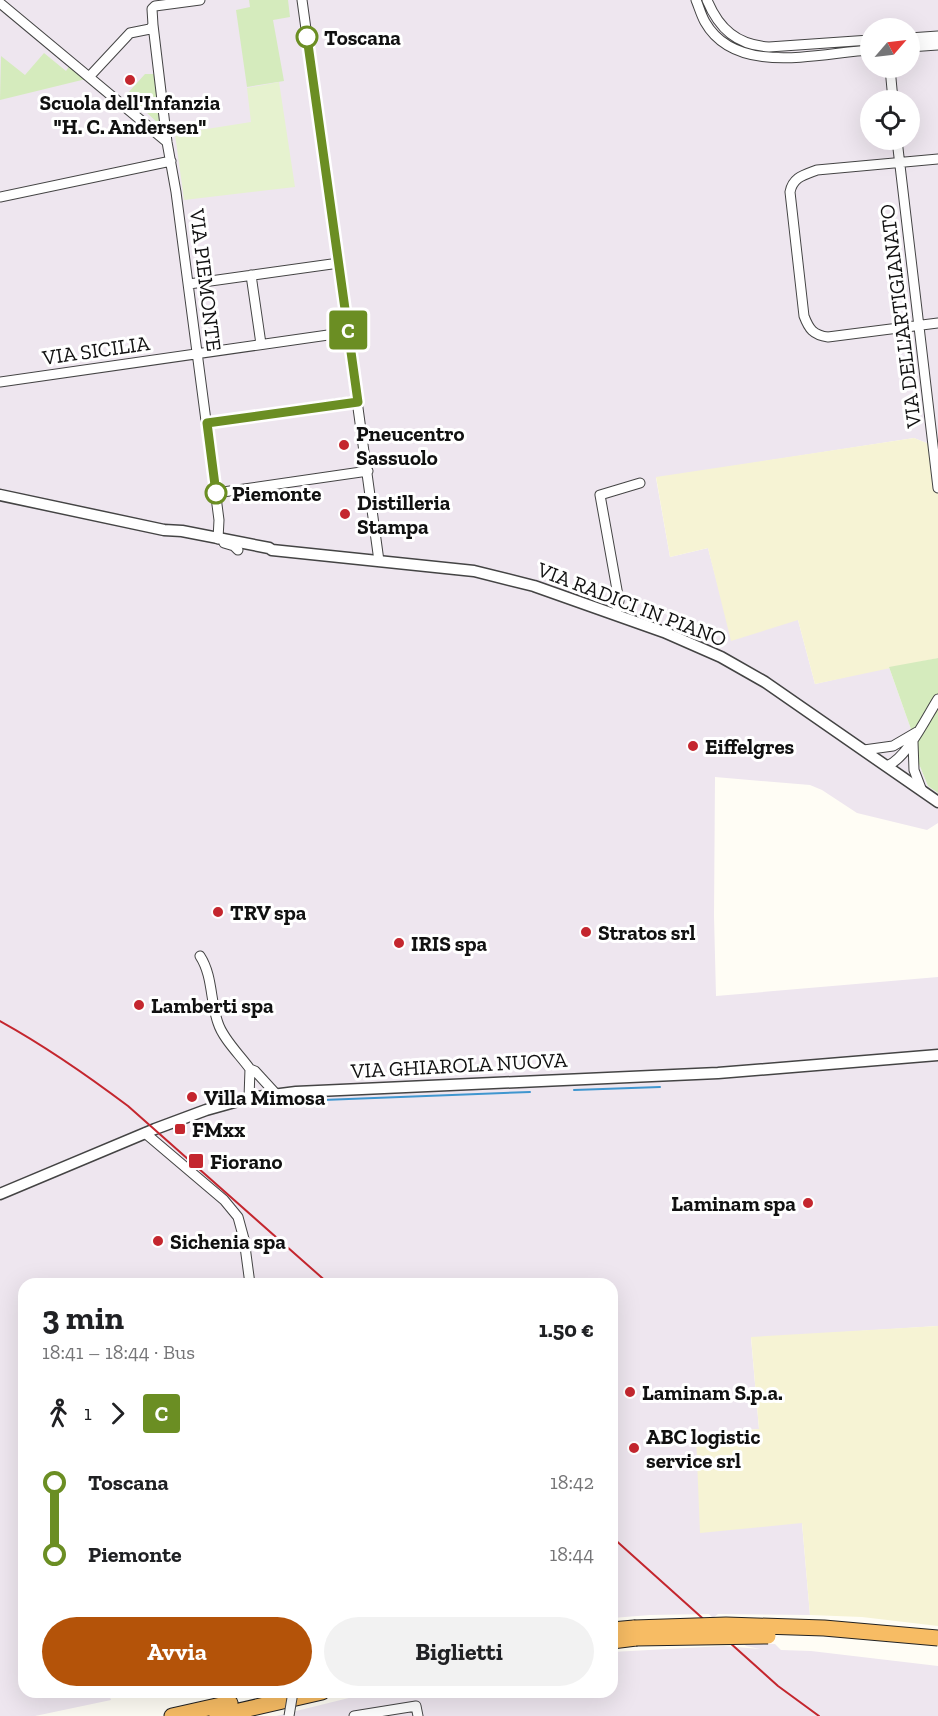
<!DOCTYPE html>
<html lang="it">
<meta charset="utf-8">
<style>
:root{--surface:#fff;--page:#f2f2f2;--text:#202124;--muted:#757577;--accent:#b45309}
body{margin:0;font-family:"Zilla Slab",serif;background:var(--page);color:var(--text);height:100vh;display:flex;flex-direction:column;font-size:22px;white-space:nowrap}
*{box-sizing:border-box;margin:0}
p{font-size:20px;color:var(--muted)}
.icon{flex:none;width:33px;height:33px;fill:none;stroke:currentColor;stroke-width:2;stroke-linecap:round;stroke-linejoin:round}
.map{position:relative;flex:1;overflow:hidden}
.drawer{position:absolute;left:18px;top:1278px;width:600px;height:420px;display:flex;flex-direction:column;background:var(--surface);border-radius:18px;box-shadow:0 6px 24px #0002}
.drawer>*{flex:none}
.badge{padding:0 12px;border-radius:4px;font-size:21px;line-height:39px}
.needle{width:39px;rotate:62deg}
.controls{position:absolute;left:860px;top:18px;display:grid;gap:12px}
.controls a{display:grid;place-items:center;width:60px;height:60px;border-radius:50%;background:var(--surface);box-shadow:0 6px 24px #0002;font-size:30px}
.map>.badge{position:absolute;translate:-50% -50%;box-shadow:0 0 0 3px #fff}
.legs{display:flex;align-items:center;gap:9px;height:66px;padding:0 24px;font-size:20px}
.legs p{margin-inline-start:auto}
.summary{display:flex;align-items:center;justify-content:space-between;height:102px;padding:0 24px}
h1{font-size:33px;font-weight:700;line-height:45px}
.primary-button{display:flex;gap:12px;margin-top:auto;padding:12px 24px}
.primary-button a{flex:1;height:69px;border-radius:36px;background:var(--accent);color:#fff;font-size:24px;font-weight:700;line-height:69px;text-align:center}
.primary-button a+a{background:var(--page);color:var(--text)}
ul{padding:0 24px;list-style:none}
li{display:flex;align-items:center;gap:21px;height:72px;font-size:22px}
li i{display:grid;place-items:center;width:9px;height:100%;margin:0 8px;background:currentColor}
li i::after{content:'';width:15px;height:15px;margin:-8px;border:4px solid;border-radius:50%;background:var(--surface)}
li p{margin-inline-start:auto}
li:first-child i{background:linear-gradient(#0000 50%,currentColor 0)}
li:last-child i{background:linear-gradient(currentColor 50%,#0000 0)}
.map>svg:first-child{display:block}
.industrial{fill:#eee6ef;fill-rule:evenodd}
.farmland{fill:#f6f3d4}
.green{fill:#d5ebbd}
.pitch{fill:#e6f2cf}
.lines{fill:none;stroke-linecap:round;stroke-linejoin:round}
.stream{stroke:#3f96cf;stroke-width:2}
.minor-casing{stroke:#444;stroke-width:11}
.tertiary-casing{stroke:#444;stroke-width:13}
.trunk-casing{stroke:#222;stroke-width:17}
.minor{stroke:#fff;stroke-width:9}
.tertiary{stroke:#fff;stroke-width:10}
.trunk{stroke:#f7bc64;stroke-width:15}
.rail{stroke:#c4262e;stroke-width:2}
.minor-bridge-casing{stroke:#444;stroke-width:11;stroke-linecap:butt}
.trunk-bridge-casing{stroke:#222;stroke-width:17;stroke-linecap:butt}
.minor-bridge{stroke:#fff;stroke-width:9}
.trunk-bridge{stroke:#f7bc64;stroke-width:15}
.line-1-casing{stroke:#fff;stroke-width:14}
.line-1{stroke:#6b8e23;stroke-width:9}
.stop-1-dot{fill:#fff;stroke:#6b8e23;stroke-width:3}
.poi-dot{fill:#c4262e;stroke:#fff;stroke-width:2}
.labels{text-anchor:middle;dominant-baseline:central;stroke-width:6;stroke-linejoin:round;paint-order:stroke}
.stop-label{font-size:21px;font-weight:bold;fill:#111;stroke:#fff;text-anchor:start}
.poi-label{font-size:21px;font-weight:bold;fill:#111;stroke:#fff;text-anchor:start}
.street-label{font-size:21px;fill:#111;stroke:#fff}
</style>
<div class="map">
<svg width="938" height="1716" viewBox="0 0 938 1716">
<rect width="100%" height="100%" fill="#fffdf5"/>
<!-- industrial -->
<path class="industrial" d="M0,0h938v441l-9,3 -15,-6 -258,40 14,79 38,-9 11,42 79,30 17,64 74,-17 29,82 1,15 9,22 10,7v30l-11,7 -70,-17 -35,-23 -12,-5 -95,-8 -1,139 2,80 222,-19v349l-187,12 8,91 -63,5 106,89 8,92 -92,-1 -5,4 -4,-4 -59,1 -38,3v-334h-588v408h84l3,8 -76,16h-35zM870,28h39v40h-39zM870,100h39v40h-39z
M743,1643l32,1 6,6 30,1 127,15v50h-662l97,-24h239v-40l112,-6 36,3 -14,-3z"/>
<!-- farmland -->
<path class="farmland" d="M914,438l15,6 9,-3v217l-123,26 -17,-64 -67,21 -23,-93 -38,9 -14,-80z
M938,1326v300l-76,-9 -52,-2 -8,-92 -102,10 -4,-99 63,-5 -8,-92z"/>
<!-- green -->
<path class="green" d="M249,0h39l2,17 -17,3 11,61 -37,6 -11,-77 14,-3z
M44,53l22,18 4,-6 16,14 -86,21 1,-44 24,19z
M145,74h10l7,53 -35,-33z
M938,658v135l-10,-7 -9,-22 -1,-15 -29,-82z"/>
<!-- pitch -->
<path class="pitch" d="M279,82l16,105 -111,13 -9,-66 76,-12 -4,-34z"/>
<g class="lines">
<!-- stream -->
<path class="stream" d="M574,1090l86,-3
M297,1101l233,-9"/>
<!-- minor casing -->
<g class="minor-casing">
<path id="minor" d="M302,0l77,561
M696,0c3,7 5,15 9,22 31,55 114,31 165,28
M707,0c12,29 30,45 62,47l101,-7
M0,3l167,139
M153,25l14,117 9,50 43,328 -1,19
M909,38l29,-2
M909,47l29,-2
M890,68l3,32
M89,77l41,-44 20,-4 3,-4 -1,-16 3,-3 45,-6
M897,140l41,348
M938,159l-121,11c-13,5 -24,7 -27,22l14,124c5,13 9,19 24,21l110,-14
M0,197l171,-36
M251,275l10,69
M189,284l150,-21
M0,382l349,-50
M206,423l152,-22
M216,493l152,-22
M224,543l10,3 4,4
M616,614l3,-13 -19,-106 40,-12
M913,742l1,28 8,21
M864,750l29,-4 24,-14
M887,766c20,-8 39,-48 51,-67
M200,956c13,20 10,45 18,67 5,16 22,32 32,46l5,2 22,24
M249,1098l1,-29
M145,1133l79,67 14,17 6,22 6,45
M354,1716l62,-10 2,10"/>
</g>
<!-- tertiary casing -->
<g class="tertiary-casing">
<path id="tertiary" d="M0,495l164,35 18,1 87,17 3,2 202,21 60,15 130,46 57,25 44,25 173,120
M0,1194l155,-65 51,-19 43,-12 47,-6 422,-19 220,-18"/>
</g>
<!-- trunk casing -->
<g class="trunk-casing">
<path id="trunk" d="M612,1630l22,-2
M612,1641l24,-3
M172,1716l58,-13
M217,1716l105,-24"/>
</g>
<!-- minor -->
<use href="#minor" class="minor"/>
<!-- tertiary -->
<use href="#tertiary" class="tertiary"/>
<!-- trunk -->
<use href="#trunk" class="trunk"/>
<!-- rail -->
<path class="rail" d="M0,1021c45,25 87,54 128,85l201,178
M612,1537l166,149 41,30"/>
<!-- minor-bridge casing -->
<g class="minor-bridge-casing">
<path id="minor-bridge" d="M289,1716l4,-24"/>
</g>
<!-- trunk-bridge casing -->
<g class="trunk-bridge-casing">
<path id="trunk-bridge" d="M634,1628l92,-3 98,3 114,10
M636,1638l132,-2"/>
</g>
<!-- minor-bridge -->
<use href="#minor-bridge" class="minor-bridge"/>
<!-- trunk-bridge -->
<use href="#trunk-bridge" class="trunk-bridge"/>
</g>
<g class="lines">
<!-- line-1 casing -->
<g class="line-1-casing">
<path id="line-1" d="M216,493l-9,-70 151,-21 -51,-365"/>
</g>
<!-- line-1 -->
<use href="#line-1" class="line-1"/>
</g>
<!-- markers -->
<g class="stop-1-dot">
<circle cx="307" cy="37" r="10"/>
<circle cx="216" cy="493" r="10"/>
</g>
<g class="poi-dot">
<circle cx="130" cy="80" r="6"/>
<circle cx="344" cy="445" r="6"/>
<circle cx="345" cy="514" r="6"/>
<circle cx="693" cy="746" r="6"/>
<circle cx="218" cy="912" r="6"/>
<circle cx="586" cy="932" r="6"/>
<circle cx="399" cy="943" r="6"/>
<circle cx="139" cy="1005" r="6"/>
<circle cx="192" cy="1097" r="6"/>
<rect x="174" y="1123" width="12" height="12" rx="3"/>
<rect x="188" y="1153" width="16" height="16" rx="3"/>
<circle cx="808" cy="1203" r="6"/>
<circle cx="158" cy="1241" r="6"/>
<circle cx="630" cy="1392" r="6"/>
<circle cx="634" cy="1448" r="6"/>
</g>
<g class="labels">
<!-- stop labels -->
<g class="stop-label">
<text x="324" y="37">Toscana</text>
<text x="232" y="493">Piemonte</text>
</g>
<!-- poi labels -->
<g class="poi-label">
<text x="130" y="102" text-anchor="middle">Scuola dell'Infanzia<tspan x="130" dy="24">"H. C. Andersen"</tspan></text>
<text x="356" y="433">Pneucentro<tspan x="356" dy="24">Sassuolo</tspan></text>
<text x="357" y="502">Distilleria<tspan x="357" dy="24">Stampa</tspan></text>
<text x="705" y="746">Eiffelgres</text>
<text x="230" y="912">TRV spa</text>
<text x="598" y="932">Stratos srl</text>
<text x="411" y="943">IRIS spa</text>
<text x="151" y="1005">Lamberti spa</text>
<text x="204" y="1097">Villa Mimosa</text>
<text x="192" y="1129">FMxx</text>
<text x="210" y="1161">Fiorano</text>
<text x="796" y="1203" text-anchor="end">Laminam spa</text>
<text x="170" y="1241">Sichenia spa</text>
<text x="642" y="1392">Laminam S.p.a.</text>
<text x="646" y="1436">ABC logistic<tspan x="646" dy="24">service srl</tspan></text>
</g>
<!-- street labels -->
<g class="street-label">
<text transform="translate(206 280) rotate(83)">VIA PIEMONTE</text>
<text transform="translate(900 316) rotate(-97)">VIA DELL'ARTIGIANATO</text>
<text transform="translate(96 350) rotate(-8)">VIA SICILIA</text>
<text transform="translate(632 604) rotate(21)">VIA RADICI IN PIANO</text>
<text transform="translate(459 1065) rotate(-3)">VIA GHIAROLA NUOVA</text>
</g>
</g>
</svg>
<div class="controls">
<a><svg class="needle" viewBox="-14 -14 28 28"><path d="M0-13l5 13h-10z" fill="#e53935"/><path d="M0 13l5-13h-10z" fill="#757577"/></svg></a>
<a><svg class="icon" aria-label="locate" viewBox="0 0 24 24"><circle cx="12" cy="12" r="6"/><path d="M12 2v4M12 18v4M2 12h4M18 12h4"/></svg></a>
</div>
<b class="badge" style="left:348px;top:330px;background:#6b8e23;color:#fff">C</b>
<section class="drawer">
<div class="summary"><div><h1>3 min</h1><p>18:41 – 18:44 · Bus</p></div><b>1.50 €</b></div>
<div class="legs"><svg class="icon" aria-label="walk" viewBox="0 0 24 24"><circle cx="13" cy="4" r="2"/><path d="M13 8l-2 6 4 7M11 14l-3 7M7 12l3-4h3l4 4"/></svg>1<svg class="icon" aria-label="forward" viewBox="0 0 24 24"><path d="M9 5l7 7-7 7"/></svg><b class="badge" style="background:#6b8e23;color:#fff">C</b></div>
<ul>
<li><i style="color:#6b8e23"></i><b>Toscana</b><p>18:42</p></li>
<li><i style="color:#6b8e23"></i><b>Piemonte</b><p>18:44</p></li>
</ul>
<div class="primary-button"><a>Avvia</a><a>Biglietti</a></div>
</section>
</div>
